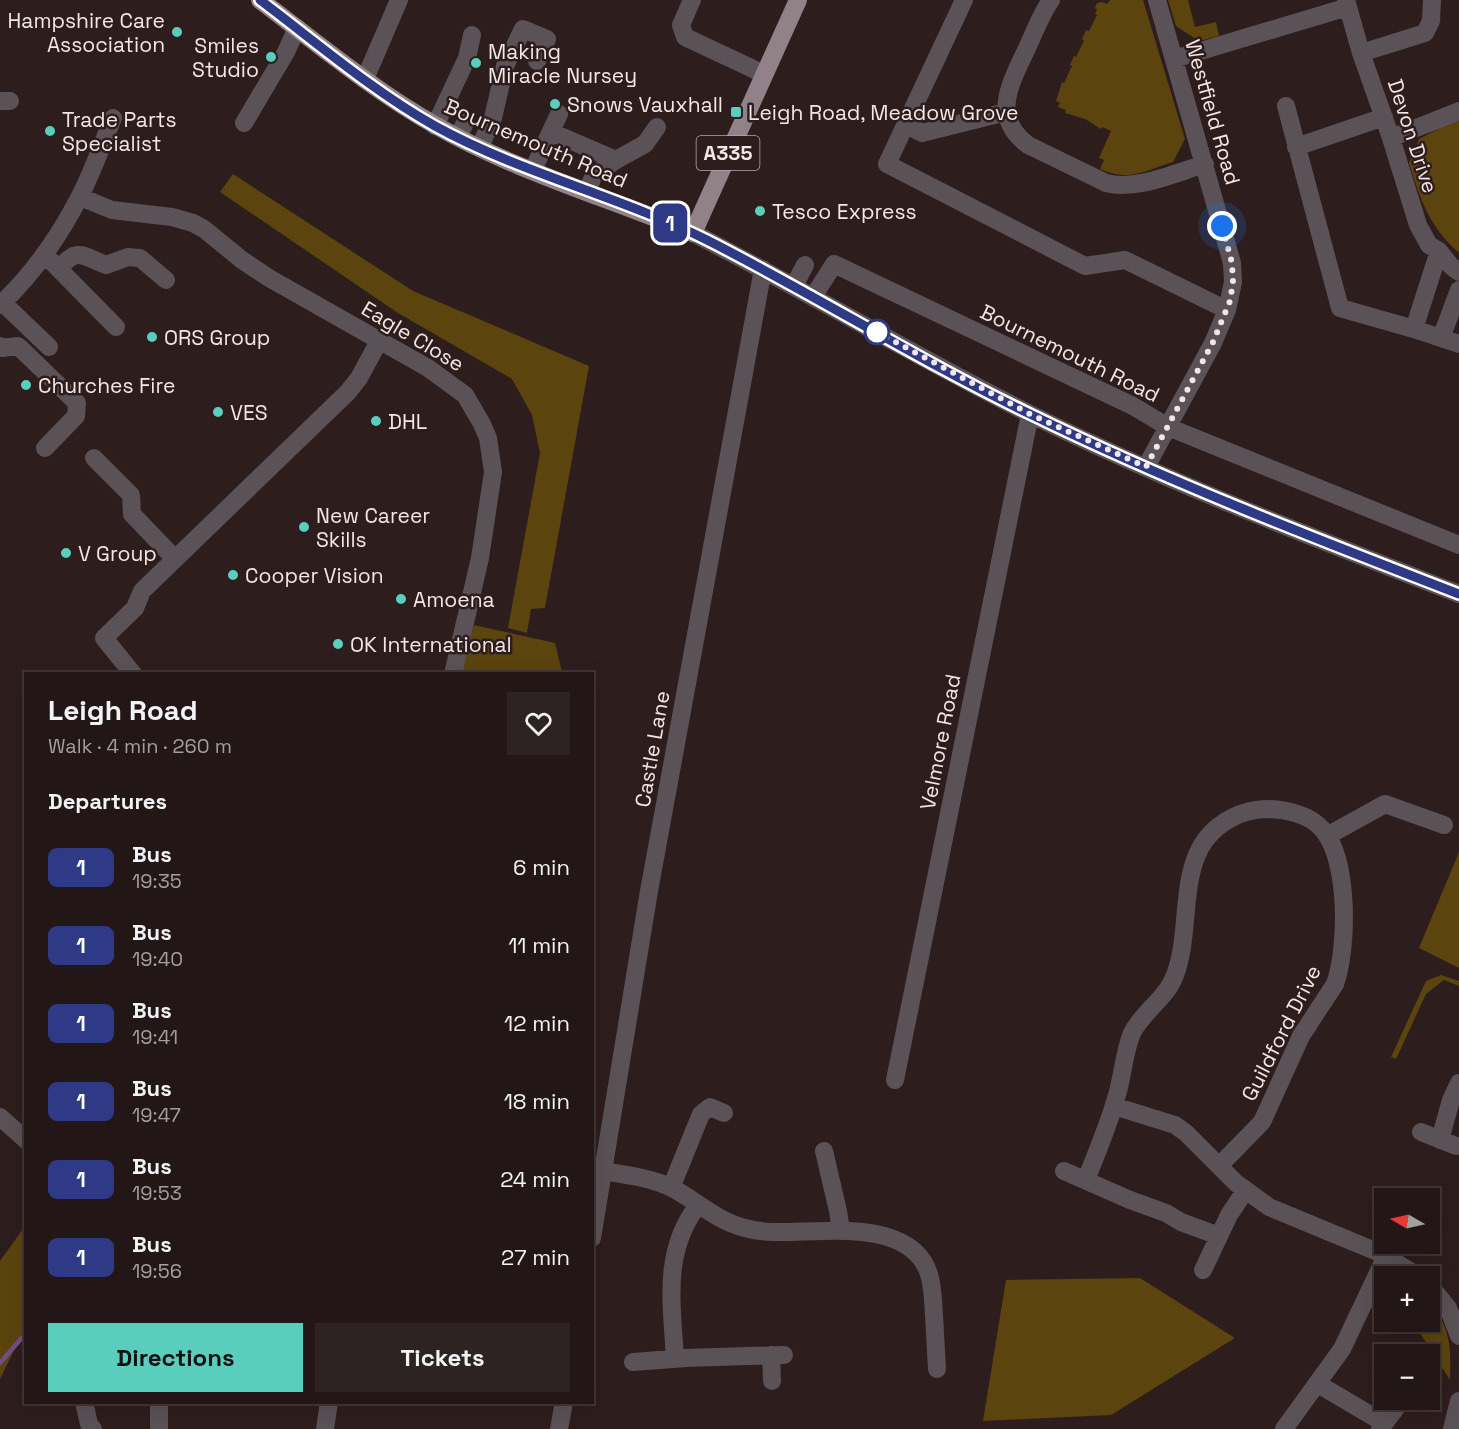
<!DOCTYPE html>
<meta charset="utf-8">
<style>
:root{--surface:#221616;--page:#2e2323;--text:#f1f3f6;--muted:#a29fa1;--line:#3f3535;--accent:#5acebd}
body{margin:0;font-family:"Space Grotesk",sans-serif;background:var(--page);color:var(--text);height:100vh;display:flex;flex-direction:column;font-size:22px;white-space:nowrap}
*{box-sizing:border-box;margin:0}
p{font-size:20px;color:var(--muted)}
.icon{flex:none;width:33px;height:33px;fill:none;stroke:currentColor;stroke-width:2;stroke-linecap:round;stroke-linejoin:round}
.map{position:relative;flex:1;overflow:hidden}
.panel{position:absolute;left:24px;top:672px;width:570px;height:732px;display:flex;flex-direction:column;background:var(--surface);border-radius:0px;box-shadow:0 6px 24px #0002,0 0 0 2px var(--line)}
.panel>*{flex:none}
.badge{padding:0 12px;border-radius:9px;font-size:21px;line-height:39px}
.needle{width:39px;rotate:279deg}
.buttons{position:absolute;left:1374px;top:1188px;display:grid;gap:12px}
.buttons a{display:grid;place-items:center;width:66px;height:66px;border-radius:0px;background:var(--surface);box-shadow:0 6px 24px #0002,0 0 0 2px var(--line);font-size:30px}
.you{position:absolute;width:30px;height:30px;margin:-15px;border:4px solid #fff;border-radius:50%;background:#1a73e8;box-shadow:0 0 0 9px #1a73e833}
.map>.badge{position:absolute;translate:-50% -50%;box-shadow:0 0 0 3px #fff}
h2{padding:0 24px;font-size:22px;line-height:54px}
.round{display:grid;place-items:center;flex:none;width:63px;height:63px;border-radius:0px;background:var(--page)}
.headline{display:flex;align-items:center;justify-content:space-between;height:102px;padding:0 24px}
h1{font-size:28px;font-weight:700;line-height:45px}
.action{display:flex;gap:12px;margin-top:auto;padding:12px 24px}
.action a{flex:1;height:69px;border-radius:0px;background:var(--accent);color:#111;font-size:24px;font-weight:700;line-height:69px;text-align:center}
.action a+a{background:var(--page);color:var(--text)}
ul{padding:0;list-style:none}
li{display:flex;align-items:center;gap:18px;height:78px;padding:0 24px}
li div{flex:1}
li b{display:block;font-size:22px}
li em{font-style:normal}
li .badge{min-width:66px;font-weight:700;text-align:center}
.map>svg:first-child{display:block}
.green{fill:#5b440e}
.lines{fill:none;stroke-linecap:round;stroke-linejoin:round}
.stream{stroke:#734e89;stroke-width:4.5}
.minor{stroke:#5a5256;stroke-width:18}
.major{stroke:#91828a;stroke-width:18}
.line-casing{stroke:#fff;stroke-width:14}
.line{stroke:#2e3a86;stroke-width:9}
.walk{stroke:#f2e6e6;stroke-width:6;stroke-dasharray:0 10.8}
.poi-dot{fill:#5acebd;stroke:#2e1d1d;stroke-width:2}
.stop-dot{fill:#fff;stroke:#2e3a86;stroke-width:3}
.labels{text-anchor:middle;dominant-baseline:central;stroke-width:5;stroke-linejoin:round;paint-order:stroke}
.shield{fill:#2e1d1d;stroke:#b7aaaa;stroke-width:1.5}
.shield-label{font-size:20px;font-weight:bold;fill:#f2e6e6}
.poi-label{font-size:21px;fill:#f2e6e6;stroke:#2e1d1d;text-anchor:start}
.street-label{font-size:21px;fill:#f2e6e6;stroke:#2e1d1d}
</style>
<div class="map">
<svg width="1459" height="1429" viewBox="0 0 1459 1429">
<rect width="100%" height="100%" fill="#2e1d1d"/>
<!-- green -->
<path class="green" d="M1110,0h33l42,139 -12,23c-29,9 -44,20 -73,7l4,-9 -5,-2 12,-27 -9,-4 -1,2 -16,-10 -20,-6 1,-3 -8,-3 2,-4 -4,-2 6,-19 2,1 8,-17 -2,-1 4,-9 2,1 8,-16 -2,-2 4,-9 3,1 8,-16 -2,-1 2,-5 -2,-1 2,-5 5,-1 5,2z
M1168,0h20l7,27 21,-5 3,14 -20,5 -23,-15z
M1459,118v135c-30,-27 -38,-52 -50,-90l10,-24z
M233,174l180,117 176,75 -44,242 -14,1 -4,24 -19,-5 32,-175 -8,-38 -20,-36 -114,-66 -178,-121z
M474,625l81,18 7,29 -2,2h-100z
M1459,852v116l-40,-20z
M1441,975l18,6v5l-15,-6 -18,14 -30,65 -5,-2 35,-76z
M25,1226v102l-25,51v-118z
M1140,1278l95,60 -124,77 -128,6 23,-141z
M1430,1302c21,29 21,43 20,78l-37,-58h17z"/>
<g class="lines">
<!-- stream -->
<path class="stream" d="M0,1363l26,-30"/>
<!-- minor -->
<path class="minor" d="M692,0l-11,25 4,12 79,37
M964,0l-77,164 198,102 40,-6 102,50
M1051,0c-10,14 -16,31 -23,46 -16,35 -39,70 0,99l78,38c30,8 69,-10 99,-19
M1346,0l15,53 30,85 27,87 11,20 10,6 12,15 8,6
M1361,53l64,-20 6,-12 1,-21
M1174,59l174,-52
M365,79l34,-79
M0,101h10
M1286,106l54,202 74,21
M244,123l42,-71 11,-24
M906,125l16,8 84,-21
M435,126l32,-68 5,-23
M551,132l65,28
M458,137l7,-14
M1391,138l68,-27
M480,147l13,-29 12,-52 18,-37 24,10 -10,22
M1296,147l88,-30
M533,170l26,-56
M587,191l7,-16 22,-15 29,-16 12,-17
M80,197l32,13 60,7 21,6 11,6 38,31 27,18 159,90 37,27 17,29 6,14 5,34 -13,86 -27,116
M693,233c113,58 222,123 335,180 139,69 286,125 431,181
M1439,251l-25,78 27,9 18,-48
M51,261l65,66
M59,269c18,-23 23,-13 47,-4l22,-8 12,1 26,22
M794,286l11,-21
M813,297l21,-33 299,142 35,21 291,118
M3,303l46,44
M0,305c32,-30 60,-70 80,-109 13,-25 22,-52 33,-78
M1441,338l18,6
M0,346l2,2 16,-2 59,57 -1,13 -31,32
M94,458l37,37 1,19 43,45
M1146,467l67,-124 14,-33 6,-28 -1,-19 -75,-263
M133,674l-29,-36 31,-30 7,-17 206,-199 11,-14 20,-37
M1327,836l58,-32 59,21
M895,1080l135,-666
M1114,1106l61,19 11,8 50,50 33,24 111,46 38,23
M0,1117l26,23
M1421,1132l35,14
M1440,1140l11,-40 8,-17
M824,1151l14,60 3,19
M603,1171c24,4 49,7 71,18 24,13 43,32 71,39 25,7 52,3 78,3 36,-1 92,0 106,43 4,13 4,27 5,41 1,18 2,36 3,54
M1064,1171l66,29 36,13 15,9 38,14
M1086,1180c11,-28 23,-56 31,-85 6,-20 7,-43 15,-62 11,-22 35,-35 43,-58 16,-41 4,-101 31,-136 14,-18 36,-29 59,-30 19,0 45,5 58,21 26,30 25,118 12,154l-34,52 -39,86 -43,44
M671,1188l30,-74 9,-7 14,6
M592,1238l57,-347 114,-622
M1203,1270l26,-55 16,-24
M1430,1286l18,22 11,28
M771,1355l1,26
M675,1359c-3,-55 -13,-107 23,-154
M633,1362l53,-4 98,-3
M1318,1384l66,39
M84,1402l5,22 4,5
M159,1402v27
M325,1429l4,-27
M559,1429l5,-27
M1284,1429l58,-80 44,-93
M1380,1429l19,-25
M1452,1429l7,-28"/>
<!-- major -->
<path class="major" d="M260,0c57,43 113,90 175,125 78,45 174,73 258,108l105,-233"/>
</g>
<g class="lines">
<!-- line casing -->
<g class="line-casing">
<path id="line" d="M260,0c57,43 113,91 175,126 87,48 185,70 274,115 108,55 211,120 321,173 139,68 284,124 429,180"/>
</g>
<!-- line -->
<use href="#line" class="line"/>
<!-- walk -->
<path class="walk" d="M877,332l153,82 116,53 67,-125 17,-41 3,-19 -1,-19 -10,-37"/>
</g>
<!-- markers -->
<g class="poi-dot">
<circle cx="177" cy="32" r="6"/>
<circle cx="271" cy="57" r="6"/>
<circle cx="476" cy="63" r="6"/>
<circle cx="555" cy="104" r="6"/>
<rect x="730" y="106" width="12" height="12" rx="3"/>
<circle cx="50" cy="131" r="6"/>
<circle cx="760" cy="211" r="6"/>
<circle cx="152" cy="337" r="6"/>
<circle cx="26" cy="385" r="6"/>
<circle cx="218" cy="412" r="6"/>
<circle cx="376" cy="421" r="6"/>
<circle cx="304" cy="527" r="6"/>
<circle cx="66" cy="553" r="6"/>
<circle cx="233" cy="575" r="6"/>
<circle cx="401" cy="599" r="6"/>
<circle cx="338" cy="644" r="6"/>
</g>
<circle class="stop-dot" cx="877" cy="332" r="12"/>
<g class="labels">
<!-- shield labels -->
<rect class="shield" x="696.5" y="136" width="63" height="34" rx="4.5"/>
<g class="shield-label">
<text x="728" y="153">A335</text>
</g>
<!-- poi labels -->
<g class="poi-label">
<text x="165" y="20" text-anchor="end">Hampshire Care<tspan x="165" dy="24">Association</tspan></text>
<text x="259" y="45" text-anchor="end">Smiles<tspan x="259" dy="24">Studio</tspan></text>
<text x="488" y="51">Making<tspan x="488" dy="24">Miracle Nursey</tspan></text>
<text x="567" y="104">Snows Vauxhall</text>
<text x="748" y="112">Leigh Road, Meadow Grove</text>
<text x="62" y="119">Trade Parts<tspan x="62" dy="24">Specialist</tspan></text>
<text x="772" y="211">Tesco Express</text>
<text x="164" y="337">ORS Group</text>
<text x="38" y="385">Churches Fire</text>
<text x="230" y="412">VES</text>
<text x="388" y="421">DHL</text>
<text x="316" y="515">New Career<tspan x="316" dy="24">Skills</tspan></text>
<text x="78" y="553">V Group</text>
<text x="245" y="575">Cooper Vision</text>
<text x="413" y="599">Amoena</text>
<text x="350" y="644">OK International</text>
</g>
<!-- street labels -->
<g class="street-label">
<text transform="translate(1213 112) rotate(74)">Westfield Road</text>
<text transform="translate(1413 136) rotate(72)">Devon Drive</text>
<text transform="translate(536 143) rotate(23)">Bournemouth Road</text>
<text transform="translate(413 336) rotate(31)">Eagle Close</text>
<text transform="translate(1070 353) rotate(26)">Bournemouth Road</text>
<text transform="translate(940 742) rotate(-79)">Velmore Road</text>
<text transform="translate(652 749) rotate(-80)">Castle Lane</text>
<text transform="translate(1281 1033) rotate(-63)">Guildford Drive</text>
</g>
</g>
</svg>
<div class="buttons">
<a><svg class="needle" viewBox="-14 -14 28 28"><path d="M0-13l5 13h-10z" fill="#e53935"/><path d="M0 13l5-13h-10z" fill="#a29fa1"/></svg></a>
<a>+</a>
<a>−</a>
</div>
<div class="you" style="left:1222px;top:226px"></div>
<b class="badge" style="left:670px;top:223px;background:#2e3a86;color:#fff">1</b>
<section class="panel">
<div class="headline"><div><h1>Leigh Road</h1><p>Walk · 4 min · 260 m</p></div><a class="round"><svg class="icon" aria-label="heart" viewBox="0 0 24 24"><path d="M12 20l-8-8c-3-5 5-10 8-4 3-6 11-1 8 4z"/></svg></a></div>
<h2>Departures</h2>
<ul>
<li><span class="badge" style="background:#2e3a86;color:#fff">1</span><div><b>Bus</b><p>19:35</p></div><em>6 min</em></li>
<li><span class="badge" style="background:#2e3a86;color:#fff">1</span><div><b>Bus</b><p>19:40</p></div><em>11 min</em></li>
<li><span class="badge" style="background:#2e3a86;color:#fff">1</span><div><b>Bus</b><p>19:41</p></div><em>12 min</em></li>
<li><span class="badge" style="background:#2e3a86;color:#fff">1</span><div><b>Bus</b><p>19:47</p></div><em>18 min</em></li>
<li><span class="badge" style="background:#2e3a86;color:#fff">1</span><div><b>Bus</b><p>19:53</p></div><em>24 min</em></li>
<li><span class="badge" style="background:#2e3a86;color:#fff">1</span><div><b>Bus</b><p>19:56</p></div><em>27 min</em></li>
</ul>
<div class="action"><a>Directions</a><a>Tickets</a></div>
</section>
</div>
